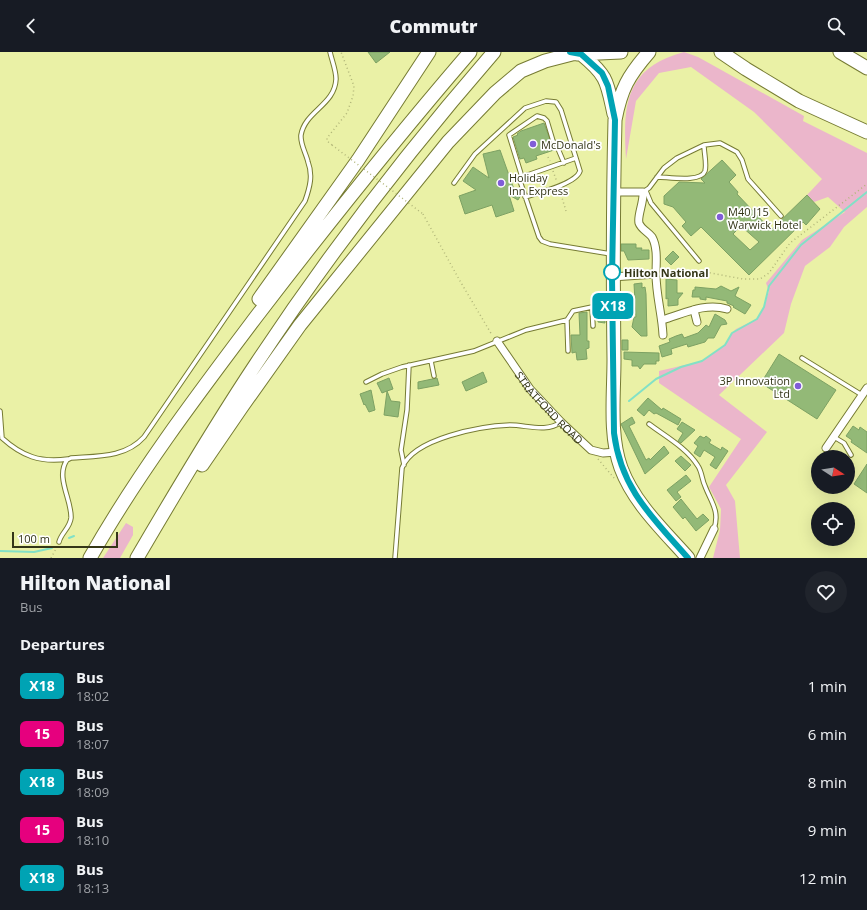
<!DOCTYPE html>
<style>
:root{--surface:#171b24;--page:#20242c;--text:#f1f3f6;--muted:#9ea1a6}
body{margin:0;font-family:"Open Sans",sans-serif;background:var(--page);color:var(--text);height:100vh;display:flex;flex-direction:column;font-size:15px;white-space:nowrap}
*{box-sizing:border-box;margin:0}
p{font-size:13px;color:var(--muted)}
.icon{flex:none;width:22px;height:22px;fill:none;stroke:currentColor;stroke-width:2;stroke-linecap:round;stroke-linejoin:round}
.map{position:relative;height:506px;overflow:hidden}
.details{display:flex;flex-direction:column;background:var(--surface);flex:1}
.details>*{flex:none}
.badge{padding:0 8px;border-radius:6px;font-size:14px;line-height:26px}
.needle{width:26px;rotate:102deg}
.fabs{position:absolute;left:811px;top:398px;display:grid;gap:8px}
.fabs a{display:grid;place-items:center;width:44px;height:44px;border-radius:50%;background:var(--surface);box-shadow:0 4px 16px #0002;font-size:20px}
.scale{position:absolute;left:12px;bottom:10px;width:106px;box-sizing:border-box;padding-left:4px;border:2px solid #343618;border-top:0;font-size:11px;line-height:14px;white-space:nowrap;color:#343618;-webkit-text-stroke:3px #fff;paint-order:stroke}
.map>.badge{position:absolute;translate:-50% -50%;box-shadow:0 0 0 2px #fff}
h2{padding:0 20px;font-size:15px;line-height:36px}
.round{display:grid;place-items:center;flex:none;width:42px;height:42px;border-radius:21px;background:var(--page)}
.headline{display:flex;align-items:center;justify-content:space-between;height:68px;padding:0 20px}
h1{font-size:19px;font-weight:800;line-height:30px}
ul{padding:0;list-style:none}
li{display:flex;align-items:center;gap:12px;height:48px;padding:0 20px}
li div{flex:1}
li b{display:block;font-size:15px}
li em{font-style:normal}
li .badge{min-width:44px;font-weight:700;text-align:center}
header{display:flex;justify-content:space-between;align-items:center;height:52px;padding:0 20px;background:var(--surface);font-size:18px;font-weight:800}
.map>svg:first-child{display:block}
.green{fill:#ebb6cb}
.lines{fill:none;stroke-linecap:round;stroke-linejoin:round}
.stream{stroke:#82e1c6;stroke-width:2}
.building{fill:#93b977;stroke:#7da163;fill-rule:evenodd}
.lane-casing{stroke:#767b33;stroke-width:5.5}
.street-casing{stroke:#767b33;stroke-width:9}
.highway-casing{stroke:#767b33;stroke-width:15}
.path{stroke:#b1b679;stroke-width:1.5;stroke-dasharray:1 3;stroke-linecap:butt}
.lane{stroke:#fff;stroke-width:3.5}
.street{stroke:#fff;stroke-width:7}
.highway{stroke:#fff;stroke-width:13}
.path-bridge{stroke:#b1b679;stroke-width:1.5;stroke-dasharray:1 3;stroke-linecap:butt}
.line-casing{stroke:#fff;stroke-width:9}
.line{stroke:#00a3b4;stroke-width:6}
.poi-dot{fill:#805dd8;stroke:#fff;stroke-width:1.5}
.stop-dot{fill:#fff;stroke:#00a3b4;stroke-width:2}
.labels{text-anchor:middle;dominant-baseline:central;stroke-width:3.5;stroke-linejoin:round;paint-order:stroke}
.poi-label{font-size:11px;fill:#343618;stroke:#fff;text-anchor:start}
.stop-label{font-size:11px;font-weight:bold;fill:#343618;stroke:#fff;text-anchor:start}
.street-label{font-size:11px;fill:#343618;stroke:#fff}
</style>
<header><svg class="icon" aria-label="back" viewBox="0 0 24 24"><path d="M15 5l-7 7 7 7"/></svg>Commutr<svg class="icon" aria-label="search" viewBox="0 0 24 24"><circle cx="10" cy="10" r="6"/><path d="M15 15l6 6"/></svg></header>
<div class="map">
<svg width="867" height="506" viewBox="0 0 867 506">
<rect width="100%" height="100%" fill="#eaf1a6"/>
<!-- green -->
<path class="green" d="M684,0l14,5 106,59 -1,5 64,32v54l-23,20 -14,20 -25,19 -14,38 -7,29 -65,62 48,37 -41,53 9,16 5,57h-27l7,-28 1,-21 -12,-22 32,-48 -82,-56v-12l43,-10 23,-16 7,-12 4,-4 21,-10 7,-12 5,-16 -3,-8 36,-43 43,-28 -17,-15 -14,5 -7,-7 15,-16 -68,-67 -63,-45 -32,6 -23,28 -10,58c-3,-53 -2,-91 58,-107z
M126,471l7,4v8l-13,23h-17z"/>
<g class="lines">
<!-- stream -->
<path class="stream" d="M629,349l27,-22 25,-12 21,-6 23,-16 7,-12 25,-14 7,-12 5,-21 32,-41 66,-53
M69,486l5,-2
M0,499l34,1 18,-4"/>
</g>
<!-- building -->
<path class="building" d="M368,0h22l-14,11z
M544,71l10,27 -18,6 1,3 -11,4 -2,-5 -4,1 -7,-22 5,-2 -1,-1 4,-3z
M500,98l15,42 6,3 -3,5 -9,-5 5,16 -18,6 -4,-12 -27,9 -6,-18 17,-6 -13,-9 10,-14 16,11 -6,-24z
M722,108l14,15 -7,7 9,10 -1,2 34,36 36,-35 13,14 -14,16 -3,-3 -54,53 -48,-48 -10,9 -9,-10 4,-4 -13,-15 -9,-3v-8l15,-14 26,1 -4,-4zM741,174l18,16 -9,8 -17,-16z
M621,192h15v4h6l-1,2h8v9l-21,1 -4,-9h-3z
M673,199l6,6 -8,8 -6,-6z
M666,227l11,1v13h6l-5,6v6l-10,1v-8l-2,1z
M642,231v5l3,-1 1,7 1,42h-6l-9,-9 2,-10h2l-2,-33z
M721,234l10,5 8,-4 -4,9 16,9 -6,9 -12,-7 1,-1 -7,-3v-2l-21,-4v3l-6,-1v-2h-8l1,-7h2v-3l21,2z
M598,251h7v20l-7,-1z
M587,260v29h2v7l-3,1 1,10 -10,1 -1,-8 -4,1 -1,-18h9l-1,-22z
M715,262l10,6 2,4 -6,1 -7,13h-6l-3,4 -17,5 -1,-3 -16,5 1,5 -10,3 -3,-11 11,-4 -1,-3 7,-3 6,-2 2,4 14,-5 8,-8 3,2z
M622,288h6v10h-6z
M624,300l35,1v8h-3v3h-12l-4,5 -2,-3h-6v-6l-8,-1z
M779,302l57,36 -19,29 -56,-36z
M483,320l4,10 -21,9 -4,-9z
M389,326l4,11 -6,2 4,10 9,1 -2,15 -14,-2 3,-24 -5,2 -5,-10z
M437,326l2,7 -21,4v-7z
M371,338l4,20 -6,2 -4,-8 -1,1 -4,-11z
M648,346l14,12 1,-2 18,11 -3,6 -22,-12 -2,1 -5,-4 -5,6 -7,-6z
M632,365l3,6 -6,3 17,34 3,-2 1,2 14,-14 5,7 -24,21 -24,-50z
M682,370l13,8 -14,13 -3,-2 5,-8 -6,-4z
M853,374l6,4 1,-3 7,5v21l-16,-11 1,-2 -6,-4z
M700,384l4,2 2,-2 5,4 -2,3 12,7 1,-3 6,4 -12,18 -6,-4 5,-8 -11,-7 -4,7 -6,-4 4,-7 -4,-3z
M681,404l10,9 -6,6 -10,-10z
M867,412v29l-13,-9z
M686,423l5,6 -14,11 4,5 -5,4 -9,-11z
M681,447l16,20 6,-5 6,6 -13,11 -11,-14 -2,2 -10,-12z"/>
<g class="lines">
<!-- lane casing -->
<g class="lane-casing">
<path id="lane" d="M522,125l-13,-42 28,-19 7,2 3,3 6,20 3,3 8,19
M657,125c11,0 44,6 48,-6 2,-7 -1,-18 -1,-26
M454,131l21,-29 50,-46 21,-7 10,1 5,8 15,48 -57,20 20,59 3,4 8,3 61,10
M646,139l5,12 48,58
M643,140l6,-4 15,-20 13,-10 27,-13 16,-2 17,9 5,8 6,19 33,37
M525,145c13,-4 51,-13 55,-26l-4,-13
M568,299l-1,-31 6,-9 19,-4 1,19
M802,306l60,37
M431,309l3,15
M366,330l16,-8 20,-7 72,-16 52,-21 41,-10
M0,359l2,27c20,18 38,25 66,21
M649,372c16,12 38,24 49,42 4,6 4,14 7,20 6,16 15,25 9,43
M834,385l10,6 7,12
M404,413l-3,-15 6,-40 2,-45
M59,490c2,-9 11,-14 12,-24 1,-18 -16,-41 -4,-58l4,-2c26,-2 54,0 73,-21l161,-236c5,-14 8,-26 3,-39 -2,-9 -8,-18 -7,-27 4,-24 34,-30 35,-56 0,-9 -4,-18 -6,-27
M395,506l7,-90c11,-30 80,-42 108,-43 17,0 36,8 51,-3"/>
</g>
<!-- street casing -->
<g class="street-casing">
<g id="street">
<path d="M614,140h29c1,10 -6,24 -4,31 2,6 9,9 13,14 6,11 4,26 4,37"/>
<path d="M612,225l44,-3c0,21 6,40 7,61"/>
<path d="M694,258l3,12"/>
<path d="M662,268c21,-6 43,-18 65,-11"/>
<path id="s1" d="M497,289l33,48 31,33 30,28 12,3 14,-1"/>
<path d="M826,396l41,-60"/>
<path d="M700,506l14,-29"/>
</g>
</g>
<!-- highway casing -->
<g class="highway-casing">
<path id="highway" d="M649,0c-21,24 -28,37 -34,68 -2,80 -2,160 -1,240 0,35 -5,75 7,108 13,35 43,63 67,90
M721,0l25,17 53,32 68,31
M840,0l27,16
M577,2l44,-2
M581,2c27,22 26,28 33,60
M259,247l99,-139 71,-108
M202,413l39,-57 59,-83 148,-183 47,-49 26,-22 24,-10 31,-8
M90,506c48,-85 108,-164 166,-241 69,-90 140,-179 214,-265
M137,506c38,-65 77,-131 119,-194 72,-109 152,-213 238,-312"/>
</g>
<!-- path -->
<path class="path" d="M332,93l-5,-4v-3l20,-25 6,-17 1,-10 -13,-34
M548,105l2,4
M553,119l4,11
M560,139l6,20
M423,162l37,67 32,54
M662,222l38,-3 43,8h17l9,-6 21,-30 77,-59
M598,407l16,19
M51,506l6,-11"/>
<!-- lane -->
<use href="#lane" class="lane"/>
<!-- street -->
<use href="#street" class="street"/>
<!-- highway -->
<use href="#highway" class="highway"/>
<!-- path-bridge -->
<path class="path-bridge" d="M332,93l91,69"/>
</g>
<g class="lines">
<!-- line casing -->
<g class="line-casing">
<path id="line" d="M570,0l11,2 21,19 6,13 7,34 -3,157 2,156c7,56 38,84 74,125"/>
</g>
<!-- line -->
<use href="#line" class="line"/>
</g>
<!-- markers -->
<g class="poi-dot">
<circle cx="533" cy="92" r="4"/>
<circle cx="501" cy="131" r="4"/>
<circle cx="720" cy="165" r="4"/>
<circle cx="798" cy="334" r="4"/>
</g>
<circle class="stop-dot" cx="612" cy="220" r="8"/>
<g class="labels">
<!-- poi labels -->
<g class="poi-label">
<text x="541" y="92">McDonald's</text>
<text x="509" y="125">Holiday<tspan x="509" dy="13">Inn Express</tspan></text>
<text x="728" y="159">M40 J15<tspan x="728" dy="13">Warwick Hotel</tspan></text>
<text x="790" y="328" text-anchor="end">3P Innovation<tspan x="790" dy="13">Ltd</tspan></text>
</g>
<!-- stop labels -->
<g class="stop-label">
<text x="624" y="220">Hilton National</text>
</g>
<!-- street labels -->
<g class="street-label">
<text stroke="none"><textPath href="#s1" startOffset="85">STRATFORD ROAD</textPath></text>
</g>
</g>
</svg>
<div class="fabs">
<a><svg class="needle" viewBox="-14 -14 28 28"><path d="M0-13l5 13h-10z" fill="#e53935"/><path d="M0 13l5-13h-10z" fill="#9ea1a6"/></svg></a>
<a><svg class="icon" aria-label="locate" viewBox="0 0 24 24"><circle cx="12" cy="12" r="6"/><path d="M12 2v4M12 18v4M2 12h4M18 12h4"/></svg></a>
</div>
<div class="scale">100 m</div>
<b class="badge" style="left:613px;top:254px;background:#00a3b4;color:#fff">X18</b>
</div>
<section class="details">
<div class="headline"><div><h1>Hilton National</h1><p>Bus</p></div><a class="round"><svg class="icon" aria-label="heart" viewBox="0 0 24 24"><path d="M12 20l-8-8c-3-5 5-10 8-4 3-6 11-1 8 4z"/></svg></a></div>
<h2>Departures</h2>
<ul>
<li><span class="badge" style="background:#00a3b4;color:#fff">X18</span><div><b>Bus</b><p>18:02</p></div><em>1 min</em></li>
<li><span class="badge" style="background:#e6007e;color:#fff">15</span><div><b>Bus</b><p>18:07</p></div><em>6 min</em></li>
<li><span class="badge" style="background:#00a3b4;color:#fff">X18</span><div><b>Bus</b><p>18:09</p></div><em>8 min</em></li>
<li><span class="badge" style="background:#e6007e;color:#fff">15</span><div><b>Bus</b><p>18:10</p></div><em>9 min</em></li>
<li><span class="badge" style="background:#00a3b4;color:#fff">X18</span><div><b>Bus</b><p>18:13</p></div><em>12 min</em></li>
</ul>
</section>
